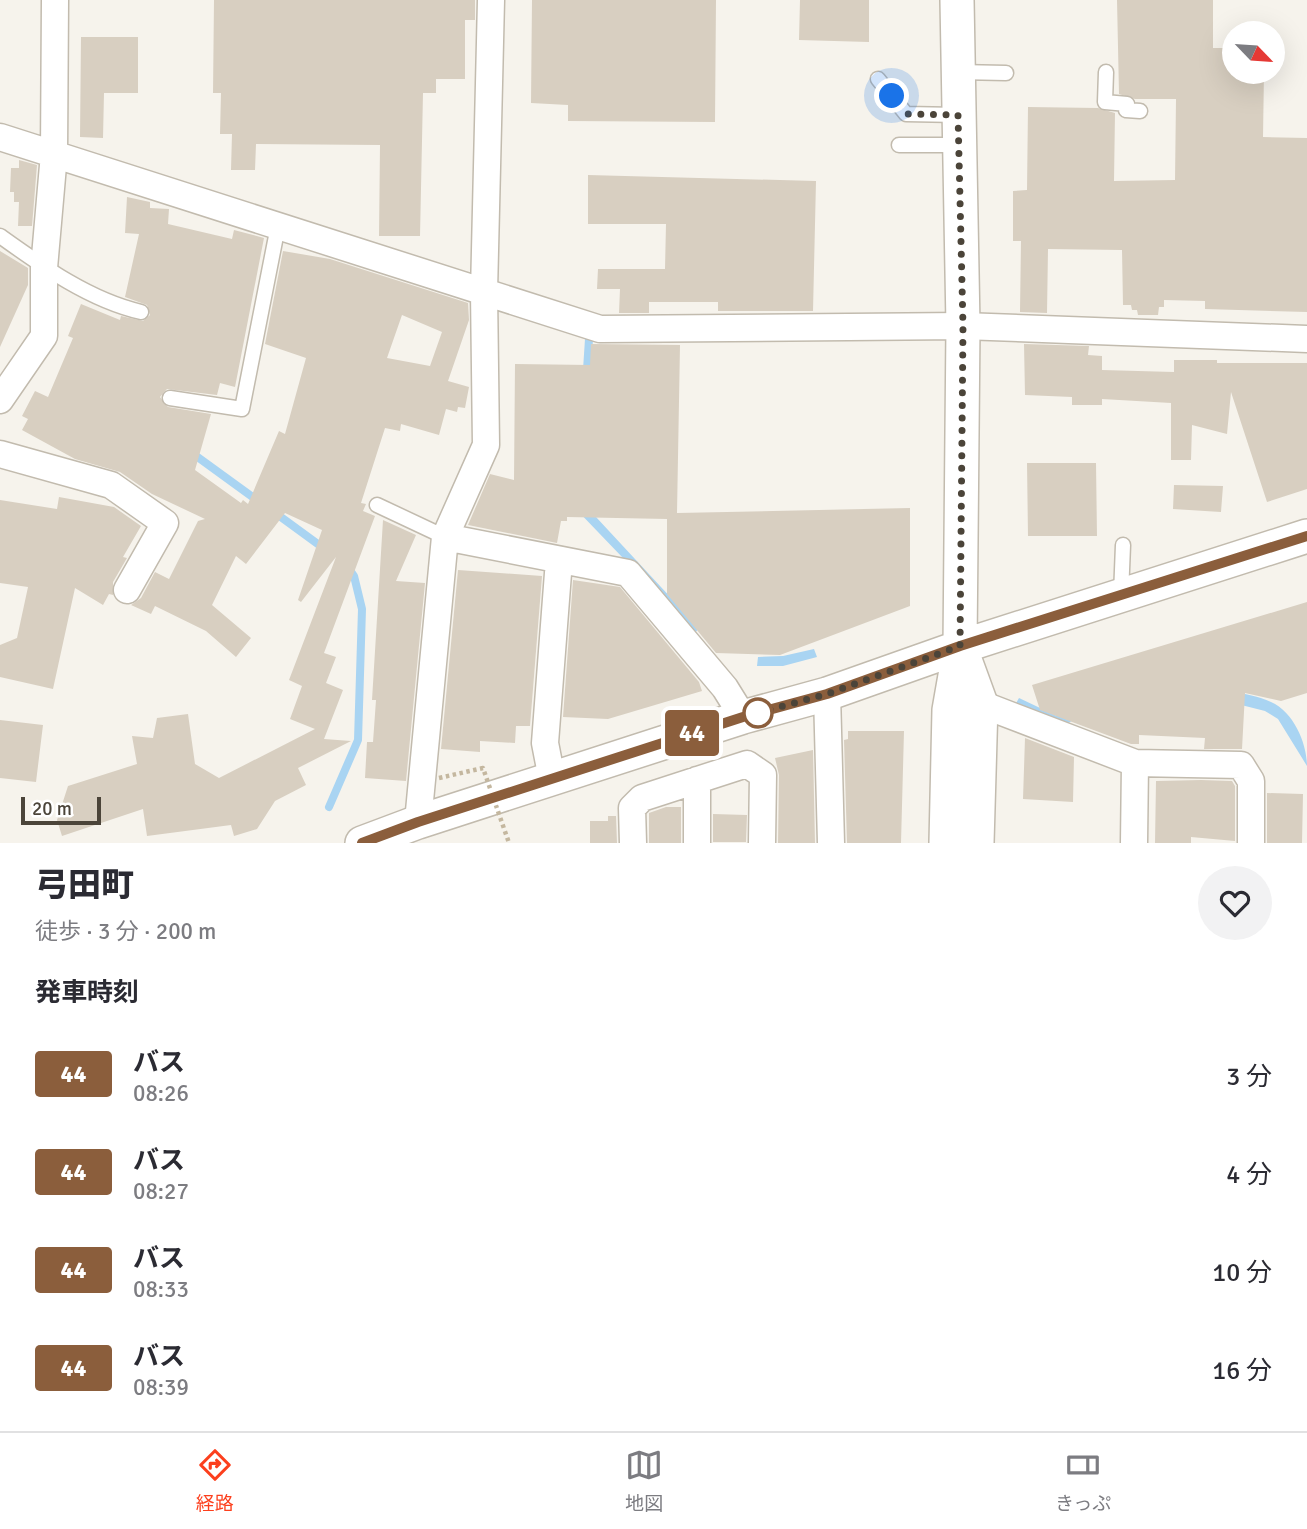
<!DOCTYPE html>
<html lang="ja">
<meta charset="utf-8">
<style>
:root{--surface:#fff;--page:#f2f2f3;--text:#2b2b33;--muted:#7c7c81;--line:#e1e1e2;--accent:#fc3f1d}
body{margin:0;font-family:Signika,"Noto Sans JP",sans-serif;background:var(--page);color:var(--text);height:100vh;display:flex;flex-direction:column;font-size:26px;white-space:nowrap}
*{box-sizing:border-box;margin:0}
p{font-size:23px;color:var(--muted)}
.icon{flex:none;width:38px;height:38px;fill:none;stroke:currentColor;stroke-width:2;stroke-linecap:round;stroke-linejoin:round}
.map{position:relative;height:843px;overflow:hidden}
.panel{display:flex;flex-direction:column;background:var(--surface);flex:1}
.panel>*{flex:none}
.badge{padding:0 14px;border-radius:5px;font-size:24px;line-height:46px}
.needle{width:46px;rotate:115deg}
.controls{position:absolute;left:1222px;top:21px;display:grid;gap:14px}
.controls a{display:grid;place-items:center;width:63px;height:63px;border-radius:50%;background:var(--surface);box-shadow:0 7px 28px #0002;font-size:35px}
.scale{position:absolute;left:21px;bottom:18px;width:80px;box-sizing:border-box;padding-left:7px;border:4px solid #4b4439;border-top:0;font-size:19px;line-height:24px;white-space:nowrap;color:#4b4439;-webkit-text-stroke:5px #fff;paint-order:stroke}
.you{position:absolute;width:35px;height:35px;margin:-18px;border:5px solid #fff;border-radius:50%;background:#1a73e8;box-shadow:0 0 0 10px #1a73e833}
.map>.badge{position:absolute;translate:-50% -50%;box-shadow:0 0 0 4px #fff}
h2{padding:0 35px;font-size:26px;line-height:63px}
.round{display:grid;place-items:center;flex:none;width:74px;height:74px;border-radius:37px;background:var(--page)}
.overview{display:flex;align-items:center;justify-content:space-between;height:119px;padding:0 35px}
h1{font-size:33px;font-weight:800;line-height:52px}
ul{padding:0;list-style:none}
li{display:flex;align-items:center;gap:21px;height:98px;padding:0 35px}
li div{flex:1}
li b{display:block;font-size:26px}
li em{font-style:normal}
li .badge{min-width:77px;font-weight:700;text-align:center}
.tabs{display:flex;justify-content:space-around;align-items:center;height:98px;border-top:2px solid var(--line);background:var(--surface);font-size:19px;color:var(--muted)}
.tabs a{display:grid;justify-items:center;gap:4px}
.tabs .selected{color:var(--accent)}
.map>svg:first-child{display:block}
.water{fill:#a9d4f2}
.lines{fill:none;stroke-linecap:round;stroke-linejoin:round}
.stream{stroke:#a9d4f2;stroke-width:8}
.building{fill:#d8cfc1;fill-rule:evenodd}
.service-casing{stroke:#c2bbae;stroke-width:17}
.minor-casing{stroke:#c2bbae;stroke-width:29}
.tertiary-casing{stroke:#c2bbae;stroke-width:36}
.service{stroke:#fff;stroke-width:14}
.minor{stroke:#fff;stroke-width:26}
.tertiary{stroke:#fff;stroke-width:33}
.path-bridge{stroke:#c4b79f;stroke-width:4.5;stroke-dasharray:3.5 3.5;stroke-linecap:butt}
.line-casing{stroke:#fff;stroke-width:16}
.line{stroke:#8b5e3c;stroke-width:10}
.walk{stroke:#4b4439;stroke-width:7;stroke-dasharray:0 12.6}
.stop-dot{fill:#fff;stroke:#8b5e3c;stroke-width:3.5}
</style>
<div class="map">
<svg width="1307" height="843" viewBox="0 0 1307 843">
<rect width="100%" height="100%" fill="#f6f3ec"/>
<!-- water -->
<path class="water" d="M585,339h8l-10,164 116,125 -4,5 -121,-126z
M814,649l3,8 -34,9h-26l1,-9 25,-1z
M1189,684c25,6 58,7 82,18 23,10 36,42 36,64l-29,-47 -13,-8 -79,-20 -90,18 -28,14 -53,-18 4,-7 38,18 34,-15z"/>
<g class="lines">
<!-- stream -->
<path class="stream" d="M192,453l66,48
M274,512l52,38
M329,807l29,-67 4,-131 -8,-33 -7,-10"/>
</g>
<!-- building -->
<path class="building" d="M214,0h261v20h-10v59h-29v14h-13l-3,143h-41l1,-91 -124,-1 -1,26h-24l1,-36h-12l1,-41h-8z
M532,0h184l-1,122 -147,-1v-16l-37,-2z
M800,0h69v42l-70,-2z
M1117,0h96v48h21v24h30l-1,65 44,1v174l-102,-3v-8l-41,-1v7h-5l-1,8h-20l-1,-5h-5l-1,-5h-8l-1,-55 -74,-1 -1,64 -27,-1 1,-71h-8v-50l14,-1 1,-83 70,1 17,5 -1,68 61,-1 1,-81h-41l-16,-5z
M81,37h57v56h-34l-1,45 -23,-1z
M19,160l18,5 -5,61h-14l1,-24h-5v-10h-4l1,-24h8z
M588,175l228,6 -3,130h-95v-9h-69v11h-30l1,-24h-23l1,-20h67l1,-45h-78z
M127,197l23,5v6l19,1 -1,15 64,15 2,-9 30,8 -29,149 -15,-4 -3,12 -50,-6 -7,8 8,10 43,7 -16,56 46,33 2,-3 5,4 31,-73 6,3 21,-76 -41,-14 18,-93 47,8 138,44 1,17 -21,61 21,6 -4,21 -7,-1 -1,5 -11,-3 -7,26 -38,-11 -1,7 -15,-3 -24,75 5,1 -3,7 12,5 -51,137 12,4 -10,26 17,7 -19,49 27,2 -53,27 8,17 -31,16 -18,28 -23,7 -3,-11 -84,11 -4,-27 -81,27 -5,-16 11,-34 69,-22 -5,-28 21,2 4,-20 31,-4 7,50 24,14 96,-49 -25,-10 12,-33 -13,-6 47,-123 -35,45 -3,-2 24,-70 -37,-17 -39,51 -10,-8 -24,49 39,33 -15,19 -30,-26 -51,-25 -4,8 -20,-9 10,-7 14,-26 14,7 29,-58 7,-2 -53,-25 -32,-22 -45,-13 -53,-29 6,-11 -6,-3 13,-25 13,6 25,-59 -5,-2 13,-32 39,16 1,-4 22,5 7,-6 -3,-10 -22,-8 14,-63 -14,-1zM402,315l40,17 -12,34 -43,-8z
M0,251l28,17v17l-28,62z
M591,344l89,1 -3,168 233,-5v98l-130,49 -64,-2 -49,-59v-75l-100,-2v4h-6l-4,22 -89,-18 22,-51 24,6 1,-116 75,1z
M1024,344l65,2 -1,9 14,1v14l72,2v-12h43v3h90v126l-40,13 -36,-110 -4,42 -35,-9 -1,35h-20v-57l-69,-4v6h-30v-8l-47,-2z
M1027,463h69l1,73h-69z
M1174,485l49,1 -2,26 -48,-3z
M59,497l55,10 27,19 -18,31 4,1 -14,24v13l-4,-1 -6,11 -28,-17 -22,101 -53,-12v-32l17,-7 11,-51 -28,-4v-83l57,9z
M383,520l33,15 -20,46 29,2 -19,198 -41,-3 2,-36h6l3,-42h-4z
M458,570l84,6 -12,150h-14l-1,17 -35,-2v11l-39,-3z
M573,580l47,7 79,95 3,9 -94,28 -45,-2z
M1307,602v91l-26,8 -36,-8 -3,56h-38l1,-11 -66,-3v9h-8l-91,-34 -8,-25z
M0,720l43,5 -7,57 -36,-4z
M848,731h56l-3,112h-54l-3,-103 4,-1z
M1025,738l49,19 -1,45 -50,-3z
M813,750l2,93h-37l1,-68 -4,-17z
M1201,780l31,1 3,5v55l-44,-4v6h-36l1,-62z
M1267,793l36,1 -1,49h-35z
M666,807h15v36h-32v-30z
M713,814l34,1 -1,27h-33z
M608,816h8l1,27h-27v-22h18z"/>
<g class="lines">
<!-- service casing -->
<g class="service-casing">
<path id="service" d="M958,72l48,1
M1106,72l-1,30 22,2 -1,6 14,1
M878,79l28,35 52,1
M899,145h59
M0,236c42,30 89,64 141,76
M170,398l72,11 36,-183
M377,505l68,32
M1121,595l2,-50"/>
</g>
<!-- minor casing -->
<g class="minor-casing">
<path id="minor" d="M0,137l600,192 363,-3 344,13
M0,400l44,-64v-68l10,-114 1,-154
M0,454l111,31 54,38 -38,67
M445,537l183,36 97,115 18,29
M827,694l4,149
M981,704l154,59 106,2 10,16v62
M552,779l-7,-36 14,-183
M697,780v63
M418,822l27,-285 41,-92 -2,-153 7,-292
M633,843l-1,-35 10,-10 105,-34 16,11 -1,68
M1134,843l1,-80"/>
</g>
<!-- tertiary casing -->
<g class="tertiary-casing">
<path id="tertiary" d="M961,649l20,55 -4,139
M362,843l56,-21 325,-105 84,-23 133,-47 347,-111
M946,843l3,-133 11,-63 3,-321 -6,-326"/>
</g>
<!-- service -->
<use href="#service" class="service"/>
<!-- minor -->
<use href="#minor" class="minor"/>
<!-- tertiary -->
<use href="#tertiary" class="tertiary"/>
<!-- path-bridge -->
<path class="path-bridge" d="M439,778l44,-10 26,75"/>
</g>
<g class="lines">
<!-- line casing -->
<g class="line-casing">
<path id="line" d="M362,843l56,-21 325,-105 84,-23 133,-48 347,-110"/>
</g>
<!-- line -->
<use href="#line" class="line"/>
<!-- walk -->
<path class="walk" d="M758,713l69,-19 133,-48 3,-320 -5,-211 -52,-1 -14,-18"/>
</g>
<!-- markers -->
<circle class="stop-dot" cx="758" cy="713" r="14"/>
</svg>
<div class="controls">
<a><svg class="needle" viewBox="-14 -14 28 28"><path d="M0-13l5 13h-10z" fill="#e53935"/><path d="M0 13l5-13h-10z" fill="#7c7c81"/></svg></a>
</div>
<div class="scale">20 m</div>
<div class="you" style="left:892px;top:96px"></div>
<b class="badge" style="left:692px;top:733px;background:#8b5e3c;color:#fff">44</b>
</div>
<section class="panel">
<div class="overview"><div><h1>弓田町</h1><p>徒歩 · 3 分 · 200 m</p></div><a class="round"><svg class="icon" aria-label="heart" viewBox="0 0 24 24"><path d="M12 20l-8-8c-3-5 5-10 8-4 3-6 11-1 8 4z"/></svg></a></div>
<h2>発車時刻</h2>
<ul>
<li><span class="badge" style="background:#8b5e3c;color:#fff">44</span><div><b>バス</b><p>08:26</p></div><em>3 分</em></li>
<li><span class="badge" style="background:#8b5e3c;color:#fff">44</span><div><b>バス</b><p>08:27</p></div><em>4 分</em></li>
<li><span class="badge" style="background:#8b5e3c;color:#fff">44</span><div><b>バス</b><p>08:33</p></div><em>10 分</em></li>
<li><span class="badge" style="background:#8b5e3c;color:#fff">44</span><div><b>バス</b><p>08:39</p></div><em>16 分</em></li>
</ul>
</section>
<nav class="tabs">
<a class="selected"><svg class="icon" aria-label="directions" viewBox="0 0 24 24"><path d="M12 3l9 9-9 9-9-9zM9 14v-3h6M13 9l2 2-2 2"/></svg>経路</a>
<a><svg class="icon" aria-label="map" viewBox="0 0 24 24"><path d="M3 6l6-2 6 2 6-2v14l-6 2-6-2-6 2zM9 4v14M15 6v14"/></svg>地図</a>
<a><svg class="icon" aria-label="tickets" viewBox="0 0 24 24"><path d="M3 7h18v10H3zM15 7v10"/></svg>きっぷ</a>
</nav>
